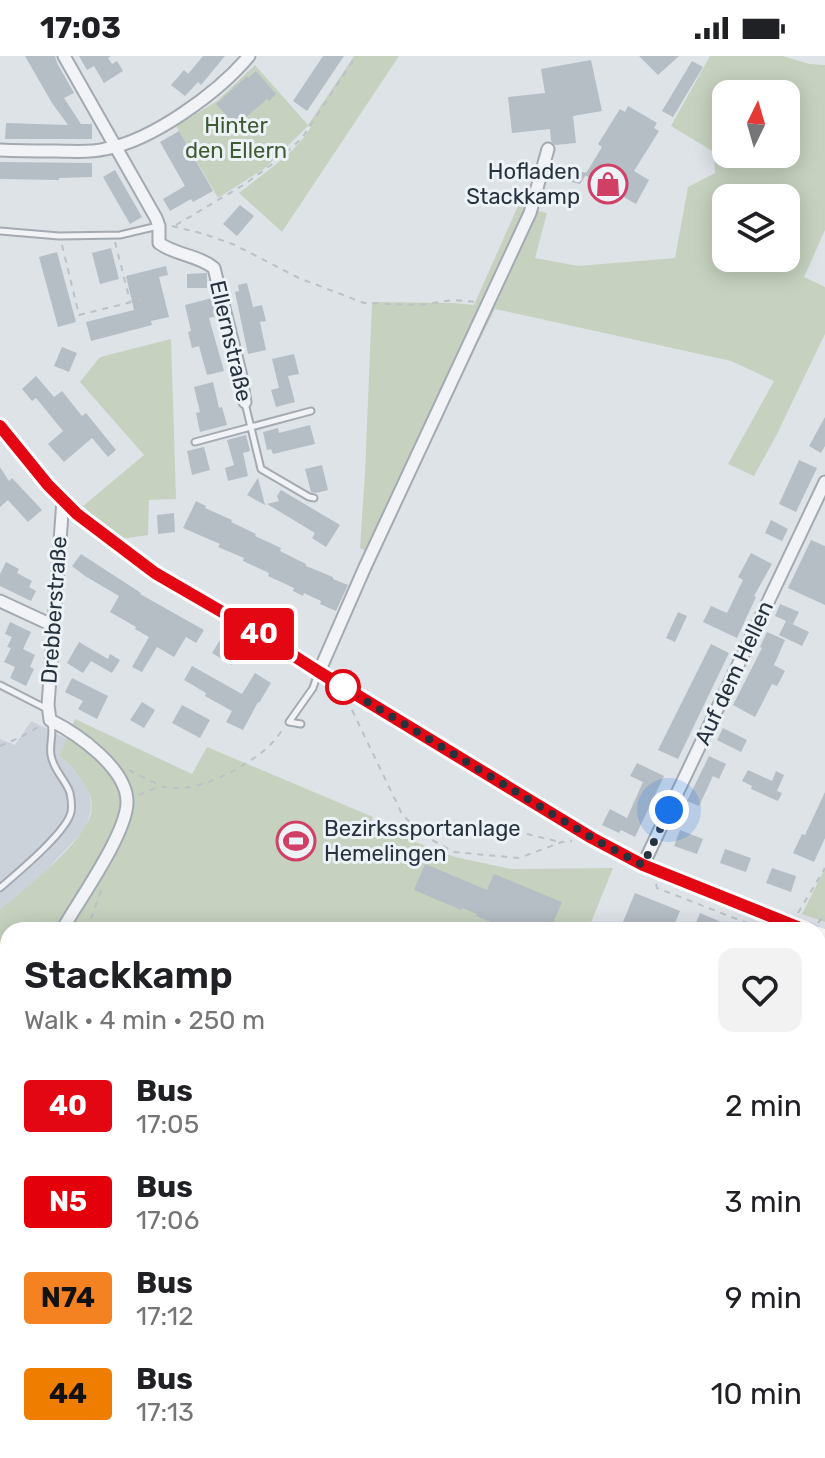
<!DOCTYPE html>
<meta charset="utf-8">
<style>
:root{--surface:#fff;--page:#f2f2f2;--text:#202124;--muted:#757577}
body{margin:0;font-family:Rubik,sans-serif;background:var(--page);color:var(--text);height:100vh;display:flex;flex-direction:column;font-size:30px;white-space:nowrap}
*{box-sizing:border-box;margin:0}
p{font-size:26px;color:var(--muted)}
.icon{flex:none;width:44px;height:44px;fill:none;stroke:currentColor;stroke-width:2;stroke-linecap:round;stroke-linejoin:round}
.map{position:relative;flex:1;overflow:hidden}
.side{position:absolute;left:0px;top:866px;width:826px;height:536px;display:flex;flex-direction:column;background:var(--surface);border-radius:24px 24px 0 0;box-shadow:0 4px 20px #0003}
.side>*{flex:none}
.badge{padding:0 16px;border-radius:6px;font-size:28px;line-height:52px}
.needle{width:52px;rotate:5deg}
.controls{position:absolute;left:712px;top:24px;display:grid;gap:16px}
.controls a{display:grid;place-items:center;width:88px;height:88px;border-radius:16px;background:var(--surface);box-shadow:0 4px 20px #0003;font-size:40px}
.you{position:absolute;width:40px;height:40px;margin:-20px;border:6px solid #fff;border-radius:50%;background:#1a73e8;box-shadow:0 0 0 12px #1a73e833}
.map>.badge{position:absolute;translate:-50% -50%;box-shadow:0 0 0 4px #fff}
.round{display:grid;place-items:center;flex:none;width:84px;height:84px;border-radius:16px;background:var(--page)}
.overview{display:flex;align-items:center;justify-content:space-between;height:136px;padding:0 24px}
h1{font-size:38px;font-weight:600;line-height:60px}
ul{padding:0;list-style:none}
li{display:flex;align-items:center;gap:24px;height:96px;padding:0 24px}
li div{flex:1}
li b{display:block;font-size:30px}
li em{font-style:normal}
li .badge{min-width:88px;font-weight:700;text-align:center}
.status{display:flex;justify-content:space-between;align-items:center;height:56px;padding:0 40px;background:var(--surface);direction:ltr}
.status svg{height:22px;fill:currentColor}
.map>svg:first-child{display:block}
.built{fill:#ccd2da}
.green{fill:#c6d2bf;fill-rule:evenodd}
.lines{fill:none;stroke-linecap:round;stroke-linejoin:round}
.stream{stroke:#98b5c9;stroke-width:3}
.building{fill:#b5bdc5}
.service-casing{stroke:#a3aab2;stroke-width:9}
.minor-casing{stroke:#a3aab2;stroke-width:15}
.motorway-casing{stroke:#85929f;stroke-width:24}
.path{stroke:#bcc1c6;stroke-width:2;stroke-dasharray:6 6;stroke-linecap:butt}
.service{stroke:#f1f3f6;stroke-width:5}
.minor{stroke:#f1f3f6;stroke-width:11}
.secondary{stroke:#fff;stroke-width:16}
.motorway{stroke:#fff;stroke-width:20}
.line-casing{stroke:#fff;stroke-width:18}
.line{stroke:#e30613;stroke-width:12}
.walk{stroke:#27323f;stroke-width:8;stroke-dasharray:0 14.4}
.stop-dot{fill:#fff;stroke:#e30613;stroke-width:4}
.labels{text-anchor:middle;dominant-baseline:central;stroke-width:6;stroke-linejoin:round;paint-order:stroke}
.park-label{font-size:22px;fill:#405b34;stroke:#edf2f6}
.poi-label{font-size:22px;fill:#27323f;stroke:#edf2f6;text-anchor:end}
.street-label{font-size:22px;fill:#27323f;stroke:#edf2f6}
</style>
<div class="status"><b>17:03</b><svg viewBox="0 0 49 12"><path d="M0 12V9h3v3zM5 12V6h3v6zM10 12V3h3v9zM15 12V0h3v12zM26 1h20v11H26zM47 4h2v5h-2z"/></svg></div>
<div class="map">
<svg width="825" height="1402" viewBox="0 0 825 1402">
<rect width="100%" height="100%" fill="#dee3e8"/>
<!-- built -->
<path class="built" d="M31,665l36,18 -8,17 8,5 21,27 4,19 -7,22 -46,49 -39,31v-170l15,6z
M0,1179l8,2v213h659l20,8h-687z"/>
<!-- green -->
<path class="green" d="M354,0h45l-117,176 -43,-39c24,-20 56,-39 72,-66l-3,-1 -43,42 -47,30 -42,-72 41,-25 38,-36 53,60z
M710,0h72l28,8 15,1v165l-21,47 21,10v47l-49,102 -22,40 -26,-12 46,-83 -43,-20 -236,-52 -39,78 -11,-5 -76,171 -9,-5 5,-75 7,-171 82,1 20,2 44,-99 29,7 -12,45 43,8 97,-8 13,-71 27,-14 -1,-21 -43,-26zM726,38h60v60h-60zM726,142h60v60h-60z
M171,283l5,160 -27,1 -1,35 -27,4 -13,-9 -25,-24 61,-51 -64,-73 20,-25z
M75,663l117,55 15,-27 166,70 -2,8 84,32 56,12 102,-1 -25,62h-580v149l-8,-2v-168c24,-19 90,-70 92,-101 1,-10 -6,-22 -11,-29 -7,-9 -12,-17 -22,-23z
M825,812v54l-23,-8z"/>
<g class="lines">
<!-- stream -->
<path class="stream" d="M0,1091l8,2
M0,1126l8,2
M818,1367l7,3
M790,1394l18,8"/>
</g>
<!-- building -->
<path class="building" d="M25,0h30l2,7 17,30 -10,5 17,26h11v15h-87l1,-16 62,2 -16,-22z
M79,0h32l-3,2 4,6 5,-3 6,10 -19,12 -10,-17 -7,4z
M203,0h22l-24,29 -3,-3 -13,14 -14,-11 13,-15 4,4z
M323,0h21l-37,55 -14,-10z
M639,0h40l-21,19z
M591,4l11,51 -29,5 3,27 -21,2 -4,-4 -1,-12 -38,4 -4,-36 37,-4 -4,-24z
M692,5l11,6 -30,50 -11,-6z
M256,15l20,23 -7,7 -2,-2 -31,27 -20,-22 31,-28 1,2z
M628,50l29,17 -3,5 5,3 -25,40 15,9 -13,24 -51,-29 17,-28 -4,-3 22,-35 5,3z
M179,75l34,60 -20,11 -2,-3 -21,12 -7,-12 22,-13 -25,-44z
M0,106l92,1v14l-33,1v2l-59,-1z
M554,110l33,7 -7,11 -29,-7z
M115,114l27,47 -12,7 -27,-47z
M240,149l14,11 -17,20 -14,-12z
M111,192l8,31 -19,5 -8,-31z
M57,196l19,70 -18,5 -19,-70z
M166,210l2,9 -9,2 10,40 -18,4 1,4 -61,16 -5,-19 48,-12 -8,-34z
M187,218l20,-1v15h-20z
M247,227l6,24 9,-2 4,16 -6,1 6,28 -18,4 -13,-62 4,-1 -1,-6z
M212,242l5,18 -8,2 15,53 -17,4 -8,-29 -7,2 -4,-16 3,-1 -6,-26z
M62,291l15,6 -8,19 -15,-6z
M294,298l5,20 -11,2 7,26 -19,5 -5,-17 8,-2 -7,-29z
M36,320l18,21 8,-6 20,25 4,-3 30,37 -8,7 -16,-19 -28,24 -16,-18 15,-13 -27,-33 -4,3 -10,-12z
M213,326l6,26 3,-1 5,18 -27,7 -4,-19 4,-1 -6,-25z
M825,361v29l-4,7 -12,-7z
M310,369l5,19 -42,10 -2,-5 -4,1 -4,-18 15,-4 1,5z
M246,379l4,16 -7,2 5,23 -20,5 -3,-13 9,-3 -7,-25z
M204,391l6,23 -18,5 -5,-24z
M799,404l18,8 -21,44 -17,-8z
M322,409l6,25 -12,3 -5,-1 -6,-23z
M0,411l9,14 3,-3 30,32 -14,12 -20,-22 -8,7z
M258,422l7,27 -18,-10z
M281,434l59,35 -14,22 -14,-9 3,-5 -48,-29 12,-3 -2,-5z
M196,445l10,5 -1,2 27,12 -1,2 25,12 -1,2 26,12 -1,3 26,13v2l27,11v2l15,6 -12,26 -16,-7 1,-3 -17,-8 -1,3 -10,-5 1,-3 -26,-12 1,-3 -26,-12 1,-3 -26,-11 2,-3 -37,-16z
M174,457l1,19 -17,2 -1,-19z
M771,464l17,9 -6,12 -17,-8z
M811,484l14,6v59l-37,-17z
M751,497l21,11 -18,32 2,1 -19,41 -34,-16 8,-16 16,7 16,-33 -5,-3z
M81,498l60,39 -1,1 64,36 -8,13 -10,-6 -12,20 -17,-10 -15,25 -10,-5 17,-30 -14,-8 1,-2 -26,-15 9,-16 -34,-20 -13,-10z
M6,506l13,7 -2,4 15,8 -3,6 7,4 -5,10 -31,-15v-12z
M780,548l19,8 -6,12 -18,-8z
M678,556l9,4 -12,26 -9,-4z
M786,565l23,11 -7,14 -23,-11z
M10,566l21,10 -8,17 12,6 -5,12 4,2 -8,17 -16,-8 5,-11 -11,-5 7,-14 -4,-1 5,-10 -7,-3z
M767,576l18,8 -11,25 11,6 -8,15 -5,-2 -17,33 -22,-12 29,-57 -2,-1z
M220,584l20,11 -8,14 -20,-12z
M79,586l29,17 2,-5 10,6 -8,13 -21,-12 -8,12 -16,-10z
M711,588l18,9 -51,106 -20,-9z
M192,610l50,28 13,-21 16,10 -12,20 -1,-1 -15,28 -17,-8 6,-11 -27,-15 1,-3 -22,-13z
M72,622l36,18 -11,23 -19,-10 5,-8 -18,-9z
M142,646l13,8 -11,18 -14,-8z
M182,649l28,15 -10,18 -28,-15z
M723,672l24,12 -6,12 -24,-12z
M709,700l17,8 -7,15 -6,-3 -14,30 -12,-5z
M637,707l27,13 -29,61 -14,-7 -2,3 -17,-8 8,-16 17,9 16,-36 -13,-6z
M748,714l24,11 4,-10 8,4 -7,16 5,2 -4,8 -27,-12 1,-3 -10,-5z
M825,736v46l-11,24 -21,-9 9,-19 3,1z
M680,774l23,9 -6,15 -23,-8z
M725,793l26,9 -5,14 -26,-9z
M425,808l62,26 7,-16 68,28 -12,28h-40l-34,-14 1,-2 -15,-6 -1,2 -47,-20z
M772,812l24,8 -5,16 -25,-9z
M635,837l45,18 -8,19h-29l-20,-8z
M700,857l40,17h-47z"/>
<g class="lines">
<!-- service casing -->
<g class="service-casing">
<path id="service" d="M0,175l59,5 61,-1 38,-9
M245,347l16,66 48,28 5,1
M195,386l116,-31
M0,629l47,24
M301,668l-12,-2 24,-34 4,-12
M0,832c17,-15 67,-56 71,-76 1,-5 0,-14 -1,-19 -4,-13 -17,-23 -19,-38 -2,-11 3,-21 0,-31
M0,1197l8,2
M0,1281l8,-22
M573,1394l5,8
M610,1394l7,8
M48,1402l3,-8"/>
</g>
<!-- minor casing -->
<g class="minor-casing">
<path id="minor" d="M64,0l92,162 3,8v17c16,12 39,12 55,25l26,104 5,30
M0,94c19,1 37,1 56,1 16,0 33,2 49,-2 47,-8 114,-57 144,-93
M0,545l54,25
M319,616l46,-105 165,-354 18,-64
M643,809l182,-383
M62,874c17,-30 64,-95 65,-127 1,-34 -49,-69 -77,-83l-2,-15 15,-205
M0,983l8,-14"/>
</g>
<!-- motorway casing -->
<g class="motorway-casing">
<path id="motorway" d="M0,1038l8,1
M0,1065l8,1
M818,1306l7,3
M818,1334l7,4"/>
</g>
<!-- path -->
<path class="path" d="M176,169l69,-41 34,-25 23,-21 54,-82
M172,170l32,8 31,11 64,33 65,25 55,2 34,-5 24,2
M115,186l15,59
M62,189l17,70 69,-17
M352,654l50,104 19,20 33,18 65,6 43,-16 10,-1
M0,690l21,-9 21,-12
M129,714l30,15
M139,739l21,-9c34,10 80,-16 106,-37 7,-6 12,-13 17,-20
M515,775l45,11
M656,828l1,4 108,42
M798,857l27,-45
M818,867l7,-9
M87,874l15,-42
M818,1197l7,6"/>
<!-- service -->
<use href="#service" class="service"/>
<!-- minor -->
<use href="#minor" class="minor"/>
<!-- secondary -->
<path class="secondary" d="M0,370l48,59 29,29 78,59 105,61 59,38 273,166 51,27 162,65
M818,879l7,3"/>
<!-- motorway -->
<use href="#motorway" class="motorway"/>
</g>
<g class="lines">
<!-- line casing -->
<g class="line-casing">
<path id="line" d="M0,370l48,59 29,29 78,59 105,61 59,38 273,166 51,27 162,65"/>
</g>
<!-- line -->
<use href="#line" class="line"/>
<!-- walk -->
<path class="walk" d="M343,631l249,151 51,27 26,-55"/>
</g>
<!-- icons -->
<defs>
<g id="shop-ring" transform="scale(2)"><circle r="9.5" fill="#edf2f6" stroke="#d03f66" stroke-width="1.5"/><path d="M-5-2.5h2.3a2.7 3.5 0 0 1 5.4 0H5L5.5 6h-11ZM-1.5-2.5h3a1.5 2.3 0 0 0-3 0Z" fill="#d03f66"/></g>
<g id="stadium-ring" transform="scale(2)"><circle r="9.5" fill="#edf2f6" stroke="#d03f66" stroke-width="1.5"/><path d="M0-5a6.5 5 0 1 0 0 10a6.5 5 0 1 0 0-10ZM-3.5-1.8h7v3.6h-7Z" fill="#d03f66"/></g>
</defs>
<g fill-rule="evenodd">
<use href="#shop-ring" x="608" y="128"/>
<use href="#stadium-ring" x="296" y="785"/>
</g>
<!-- markers -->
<circle class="stop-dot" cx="343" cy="631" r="16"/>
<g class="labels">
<!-- park labels -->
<g class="park-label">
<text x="236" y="69">Hinter<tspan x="236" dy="25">den Ellern</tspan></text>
</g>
<!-- poi labels -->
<g class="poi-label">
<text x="580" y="115">Hofladen<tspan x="580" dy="25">Stackkamp</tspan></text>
<text x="324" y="772" text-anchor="start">Bezirkssportanlage<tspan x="324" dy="25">Hemelingen</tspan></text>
</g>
<!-- street labels -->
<g class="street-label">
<text transform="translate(231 285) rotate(77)">Ellernstraße</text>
<text transform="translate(54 554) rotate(-86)">Drebberstraße</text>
<text transform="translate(734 617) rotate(-65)">Auf dem Hellen</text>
</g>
</g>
</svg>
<div class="controls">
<a><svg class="needle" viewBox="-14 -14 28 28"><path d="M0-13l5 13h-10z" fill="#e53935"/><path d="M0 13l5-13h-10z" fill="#757577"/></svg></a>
<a><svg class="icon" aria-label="layers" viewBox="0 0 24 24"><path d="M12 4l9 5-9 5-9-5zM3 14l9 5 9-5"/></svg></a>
</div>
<div class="you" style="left:669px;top:754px"></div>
<b class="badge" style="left:259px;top:578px;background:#e30613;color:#fff">40</b>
<section class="side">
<div class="overview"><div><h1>Stackkamp</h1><p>Walk · 4 min · 250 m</p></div><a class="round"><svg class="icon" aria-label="heart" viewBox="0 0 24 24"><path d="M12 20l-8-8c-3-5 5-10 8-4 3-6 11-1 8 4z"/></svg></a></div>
<ul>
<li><span class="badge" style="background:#e30613;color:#fff">40</span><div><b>Bus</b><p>17:05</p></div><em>2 min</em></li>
<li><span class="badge" style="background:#e3000b;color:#fff">N5</span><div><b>Bus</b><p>17:06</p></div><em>3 min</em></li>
<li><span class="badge" style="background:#f58220;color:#111">N74</span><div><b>Bus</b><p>17:12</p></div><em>9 min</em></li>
<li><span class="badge" style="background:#ef7d00;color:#111">44</span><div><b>Bus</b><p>17:13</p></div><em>10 min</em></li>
</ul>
</section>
</div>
